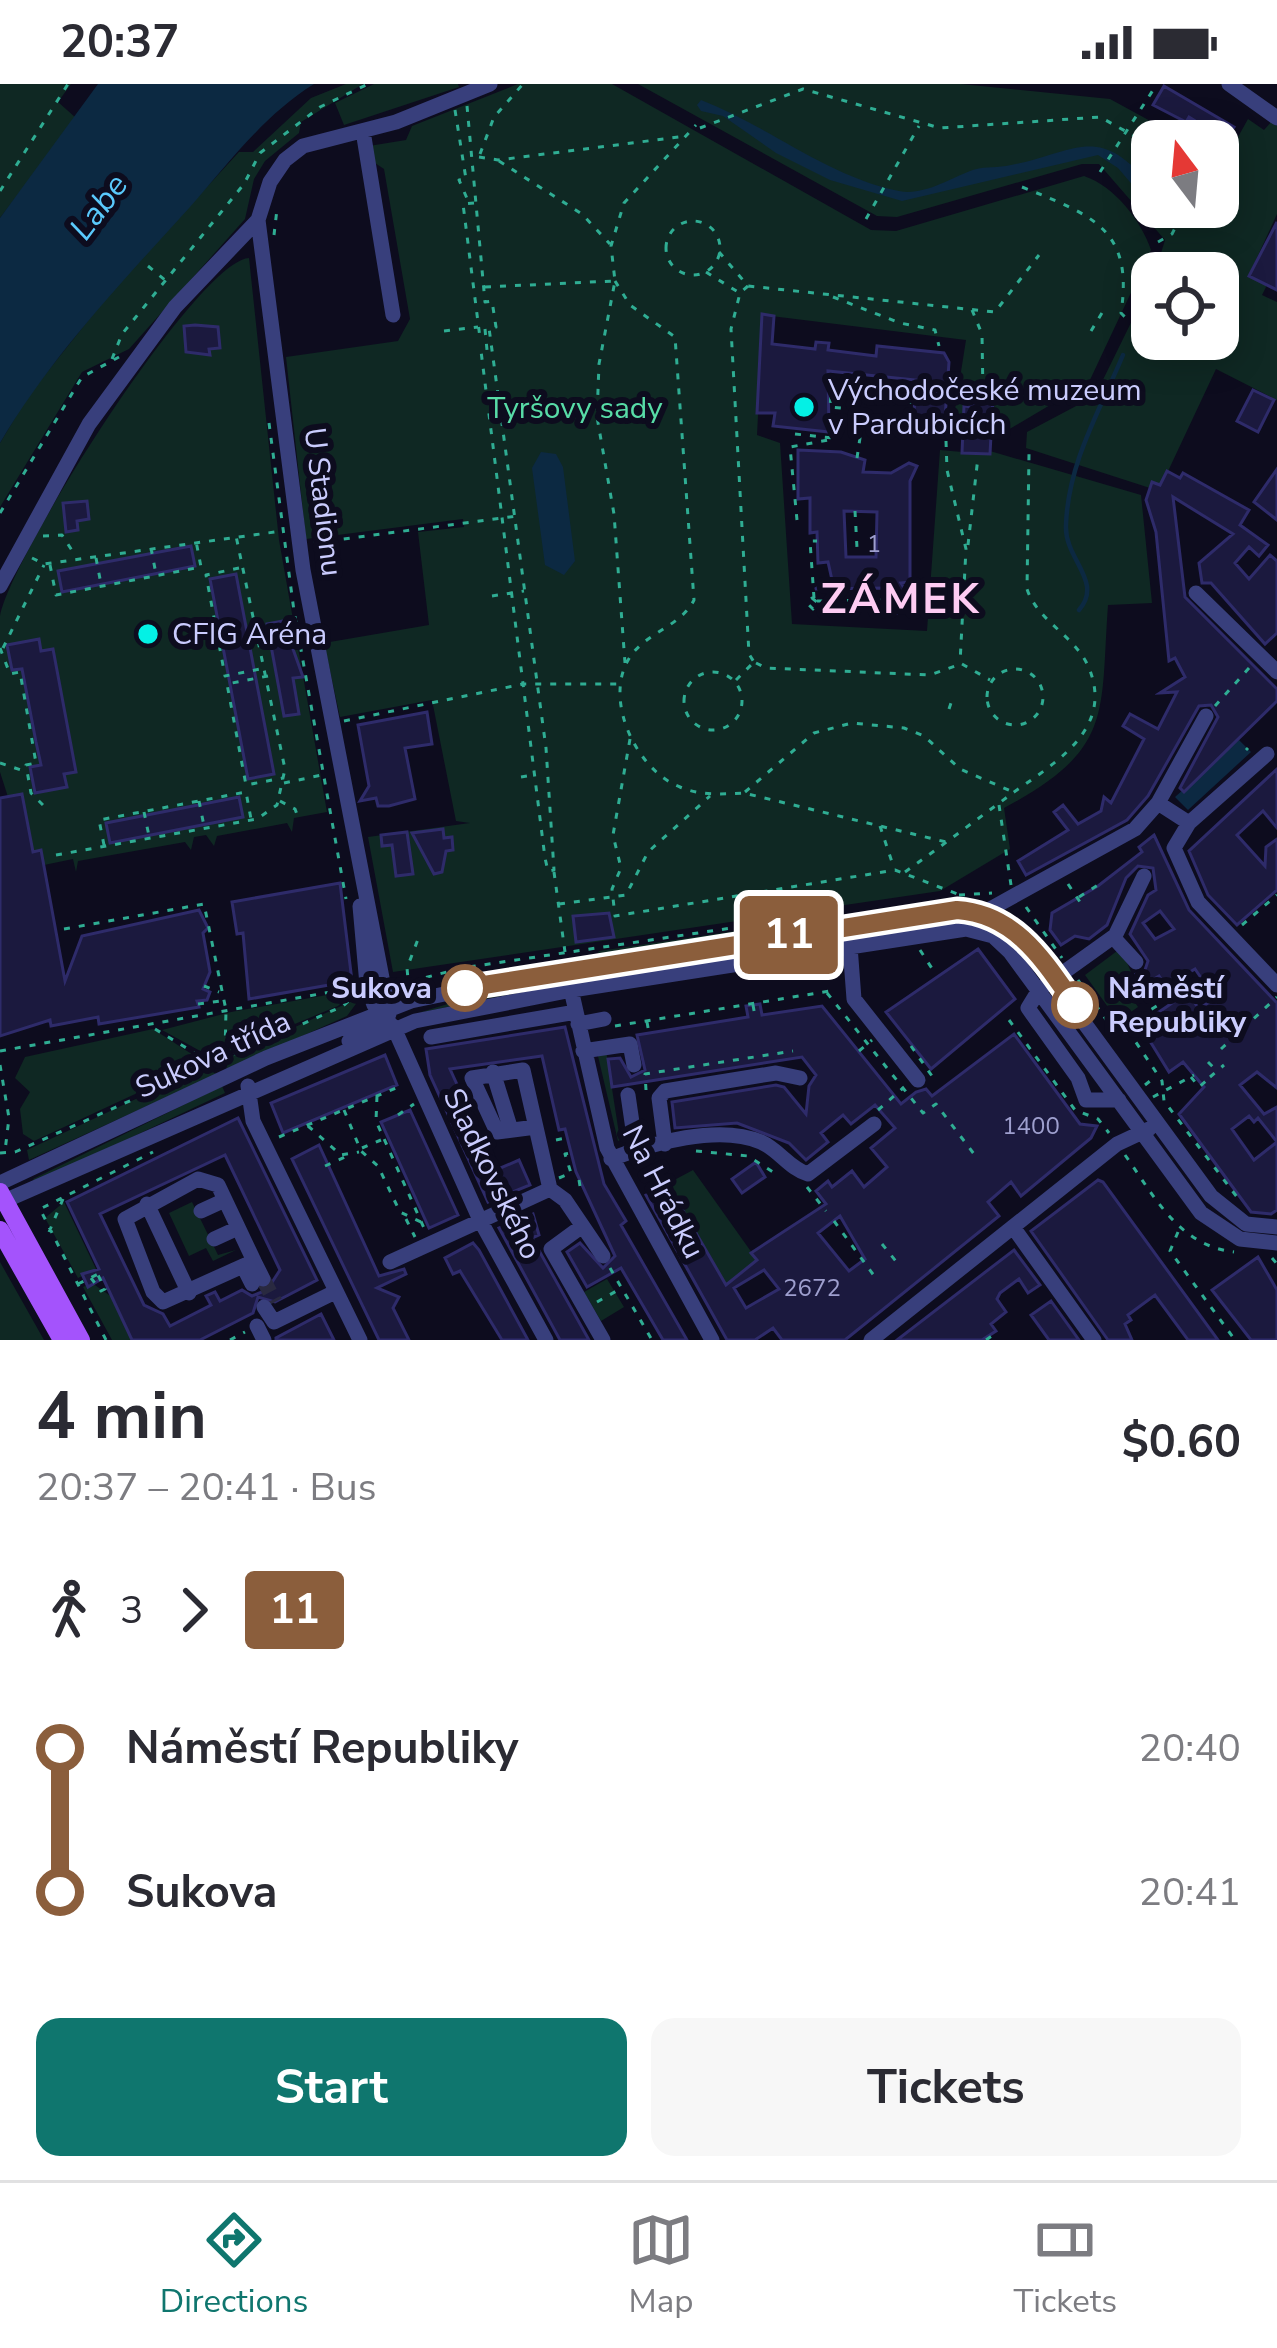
<!DOCTYPE html>
<meta charset="utf-8">
<style>
:root{--surface:#fff;--page:#f7f7f7;--text:#2b2b33;--muted:#7c7c81;--line:#e1e1e2;--accent:#0f766e}
body{margin:0;font-family:"Nunito Sans",sans-serif;background:var(--page);color:var(--text);height:100vh;display:flex;flex-direction:column;font-size:45px;white-space:nowrap}
*{box-sizing:border-box;margin:0}
p{font-size:39px;color:var(--muted)}
.icon{flex:none;width:66px;height:66px;fill:none;stroke:currentColor;stroke-width:2;stroke-linecap:round;stroke-linejoin:round}
.map{position:relative;height:1256px;overflow:hidden}
.sheet{display:flex;flex-direction:column;background:var(--surface);flex:1}
.sheet>*{flex:none}
.badge{padding:0 24px;border-radius:9px;font-size:42px;line-height:78px}
.needle{width:78px;rotate:344deg}
.controls{position:absolute;left:1131px;top:36px;display:grid;gap:24px}
.controls a{display:grid;place-items:center;width:108px;height:108px;border-radius:24px;background:var(--surface);box-shadow:0 6px 30px #0003;font-size:60px}
.map>.badge{position:absolute;translate:-50% -50%;box-shadow:0 0 0 6px #fff}
.legs{display:flex;align-items:center;gap:18px;height:132px;padding:0 36px;font-size:39px}
.legs p{margin-inline-start:auto}
.summary{display:flex;align-items:center;justify-content:space-between;height:204px;padding:0 36px}
h1{font-size:66px;font-weight:700;line-height:90px}
.cta{display:flex;gap:24px;margin-top:auto;padding:24px 36px}
.cta a{flex:1;height:138px;border-radius:24px;background:var(--accent);color:#fff;font-size:48px;font-weight:700;line-height:138px;text-align:center}
.cta a+a{background:var(--page);color:var(--text)}
ul{padding:0 36px;list-style:none}
li{display:flex;align-items:center;gap:42px;height:144px;font-size:45px}
li i{display:grid;place-items:center;width:18px;height:100%;margin:0 15px;background:currentColor}
li i::after{content:'';width:30px;height:30px;margin:-15px;border:9px solid;border-radius:50%;background:var(--surface)}
li p{margin-inline-start:auto}
li:first-child i{background:linear-gradient(#0000 50%,currentColor 0)}
li:last-child i{background:linear-gradient(currentColor 50%,#0000 0)}
.status{display:flex;justify-content:space-between;align-items:center;height:84px;padding:0 60px;background:var(--surface);direction:ltr}
.status svg{height:33px;fill:currentColor}
.tabs{display:flex;justify-content:space-around;align-items:center;height:168px;border-top:3px solid var(--line);background:var(--surface);font-size:33px;color:var(--muted)}
.tabs a{display:grid;justify-items:center;gap:6px}
.tabs .current{color:var(--accent)}
.map>svg:first-child{display:block}
.green{fill:#0f2823;fill-rule:evenodd}
.water{fill:#0c2942}
.lines{fill:none;stroke-linecap:round;stroke-linejoin:round}
.stream{stroke:#0c2942;stroke-width:4.5}
.building{fill:#1b193e;stroke:#2e2b6a;stroke-width:3;fill-rule:evenodd}
.minor-tunnel{stroke:#292940;stroke-width:15;stroke-dasharray:15 8;stroke-linecap:butt}
.path{stroke:#2fad93;stroke-width:3;stroke-dasharray:6 9;stroke-linecap:butt}
.minor{stroke:#383f7c;stroke-width:15}
.major{stroke:#a453fc;stroke-width:18}
.path-bridge{stroke:#2fad93;stroke-width:3;stroke-dasharray:6 9;stroke-linecap:butt}
.line-1-casing{stroke:#fff;stroke-width:27}
.line-1{stroke:#8b5e3c;stroke-width:18}
.poi-dot{fill:#04f0e5;stroke:#0d0c1e;stroke-width:4.5}
.stop-1-dot{fill:#fff;stroke:#8b5e3c;stroke-width:6}
.labels{text-anchor:middle;dominant-baseline:central;stroke-width:12;stroke-linejoin:round;paint-order:stroke}
.number-label{font-size:24px;fill:#9e9fce}
.poi-label{font-size:30px;fill:#caccfe;stroke:#0d0c1e;text-anchor:start}
.park-label{font-size:30px;fill:#58dca7;stroke:#0d0c1e}
.street-label{font-size:30px;fill:#caccfe;stroke:#0d0c1e}
.stop-label{font-size:30px;font-weight:bold;fill:#caccfe;stroke:#0d0c1e;text-anchor:end}
.water-label{font-size:33px;font-style:italic;fill:#5ac9fc;stroke:#0d0c1e}
.district-label{font-size:42px;font-weight:bold;letter-spacing:3px;fill:#feccf3;stroke:#0d0c1e}
</style>
<div class="status"><b>20:37</b><svg viewBox="0 0 49 12"><path d="M0 12V9h3v3zM5 12V6h3v6zM10 12V3h3v9zM15 12V0h3v12zM26 1h20v11H26zM47 4h2v5h-2z"/></svg></div>
<div class="map">
<svg width="1277" height="1256" viewBox="0 0 1277 1256">
<rect width="100%" height="100%" fill="#0d0c1e"/>
<!-- green -->
<path class="green" d="M0,0h71l-13,18 18,16 -76,100z
M346,0h17l-62,38 -2,11 -34,28 -11,18 -9,40 -116,130 -47,23 -82,135v-64l28,-47 86,-108 125,-136h14l58,-54z
M374,0h84l1,3 -115,38 -9,-22z
M518,0h94l259,146 25,1 188,-55c30,10 57,44 67,74l-62,132 -98,58 -1,11 151,44 11,108 -44,2c-8,111 6,144 -104,203l6,41 -70,42 -547,81 -25,-135 102,-14 -14,-2 -24,-121 -92,17 -16,-74 105,-18 -11,-93 46,-5 -1,-8 -157,20 -20,-182 112,-16 12,-22 -26,-150 -12,-8 -3,-15 37,-6 6,-14zM763,231l203,25 -12,76 10,2 -2,34 -22,-2 -13,181 -135,-7 -12,-181 -23,-8z
M638,0h323l149,15 77,42h-35v66h66v-45l5,2 25,-45 16,11 8,-9 5,5v88l-28,61 18,10 -5,10 15,7v98l-61,-31 -54,115 -12,4 -124,-40 1,-16 68,-36 57,-116v59h66v-66h-63l10,-33 -66,-76h-17l-185,53 -20,-1z
M249,174l30,282 48,272 -33,6 -2,14 -5,-9 -70,13 -3,10 -8,-11 -12,2 -3,13 -6,-8 -107,19 -2,11 -3,-13 -29,6 -3,-15 -8,2 -10,-57 -15,2 -8,-25c0,-49 0,-107 0,-156 10,-58 197,-355 249,-358z
M906,822l2,4 -313,48 4,-7z
M910,838l1,8 -313,48 92,-21z
M1121,864l15,36 -9,7 11,16 -20,14 -33,-46z
M558,895l-2,6 -138,28 89,-27z
M355,906l-17,16 -125,52 -51,-28 69,-18z
M361,913l-14,19 -121,54 3,-13z
M153,945l51,33 -170,79 -11,-7 -3,-25 10,-17 -15,-14 10,-21z
M606,966l14,90 -2,1 -21,-89z
M202,984l15,6 -188,86 -2,-10z
M222,1002l3,7 -190,90 -2,-4z
M693,1086l64,90 -34,27 -58,-102z
M64,1118l32,67 -18,9 -33,-60z
M192,1118l26,53 18,-5 -23,11 -7,-13 -17,8 -20,-43z
M0,1178l44,78h-44z
M607,1195l17,28 -23,14 -17,-29z
M92,1199l20,14 20,43h-20l-29,-53z"/>
<!-- water -->
<path class="water" d="M98,0h216c-50,31 -86,80 -124,123 -68,75 -138,148 -190,236v-225z
M701,16c68,26 125,76 198,91 24,5 50,-12 71,-20 12,-5 23,-3 36,-5 69,-12 92,-47 146,22v19h15l2,5 -11,3 -40,-47 -20,-13 -196,46 -72,-21 -54,-27 -53,-37 -22,-5 -4,-6z
M541,368l15,2 7,13 12,94 -11,14 -19,-10 -13,-97z
M1239,656l12,12 -63,58 -13,-13z"/>
<g class="lines">
<!-- stream -->
<path class="stream" d="M1079,526c25,-29 -15,-51 -13,-85 2,-62 34,-115 57,-170"/>
</g>
<!-- building -->
<path class="building" d="M1164,2l70,41 -8,13 -37,-23 -3,5 -33,-17z
M1277,138v68l-28,-14z
M762,230l12,2 -2,28 43,5 1,-7 13,1 -1,7 48,6 1,-10 67,7 5,9 -5,70 -31,-3 3,-49 -88,-9 1,61 -56,-6 2,-13h-18z
M195,241l23,2 2,21 -11,1 1,6 -24,-3 -2,-26z
M1253,306l21,10 -16,32 -21,-11z
M973,313l20,1 -3,56 -28,-1 2,-47 8,1z
M798,366l43,2 24,8 -2,12 28,1 18,-10 8,3 -7,15v101l-9,1 10,16 -3,8 -13,7 -2,-21h-10l1,-5 -69,1 17,-9 -4,-18 -10,1 -1,-31 -7,1v-35l-12,1zM844,427l33,1 -1,45h-30z
M1277,385v51l-23,-18z
M1167,387l13,7 3,-5 66,37 -9,15 28,20 -9,11 -10,-9 -14,16 14,16 21,-24 7,6v72l-12,11 -54,-61h-9l-3,-20 34,-29 -60,-37 12,100 92,92v12l-93,91 -4,-4 38,-71 -7,-12 -12,1 -51,90 -21,24 -101,55 -8,-14 50,-31 -14,-18 9,-7 15,19 23,-13 3,-14 7,6 33,-64 -21,-13 7,-12 28,15 19,-37 -17,1 25,-16 -10,-19 -6,3 -13,-129 -10,-32 6,-18 8,3z
M87,417l2,18 -12,2 1,9 -12,2 -3,-29z
M191,462l4,20 -133,26 -4,-21z
M236,490l38,200 -26,5 -38,-200z
M283,537l20,56 -10,1 6,36 -15,2 -17,-92z
M39,555l2,12 12,-2 23,123 -12,2 3,13 -32,6 -5,-26 11,-2 -5,-23 -14,-73 -10,1 -5,-25z
M427,628l5,32 -27,4 10,51 -26,7h-11l-2,-8 -16,3 9,-15 -11,-61z
M1277,685v59l-14,-17 -26,24 28,31 1,-19 11,-8v51l-40,35 -29,-30 -19,-44z
M22,710l11,58 8,-2 24,131 17,-45 117,-26 9,18 -5,5 7,39 -7,17 7,3 -3,8 -10,1 2,6 -100,17 -1,-7 -47,9 -1,-6 -50,16v-238z
M239,713l4,20 -133,26 -4,-20z
M443,745l1,9 8,-1 1,13 -7,1 -4,21 -8,2 -22,-41z
M407,748l6,42 -17,2 -4,-31 -10,1 -1,-11z
M1154,751l35,75 88,93v85l-20,-16 -17,13 24,29 13,-7v103l-6,4 -20,-2 -72,-98 25,-27 -21,-25 -14,10 -29,-47 35,-24 -16,-25 -17,10 -6,-12 9,-4 3,-9 -18,-27 18,-39 8,-5 -3,-22 -15,-2 -12,12 -19,47 -18,14 -14,-3 -14,9 -11,-15 2,-17 46,-27 44,-34 -3,-5zM1160,827l14,18 -19,10 -12,-16zM1195,885l20,29 -16,11 -21,-30zM1249,1032l5,6 4,-4 19,24 -23,18 -22,-31z
M340,799l12,98 -103,18 -6,-66 -6,1 -5,-32z
M609,829l5,24 -38,5 -3,-26z
M978,865l37,50 -84,70 -45,-57z
M760,920l2,11 60,-9 79,98 15,-12 10,-3 6,7 82,-62 66,90 17,2 -6,12 -70,58 -10,-14 -23,20 11,14 -154,124h-63l-9,-12 -18,12h-28l-81,-145 19,-10 5,3 56,97 31,-25 -6,-7 75,-49 -10,-13 12,-10 4,6 20,-16 12,16 23,-20 -16,-19 24,-20 -20,-23 -24,19 -8,-9 -22,18 7,9 -22,18 -17,-17 -52,-20 -62,5 -3,-26 104,-17 8,2 22,27 3,-28 7,-11 -14,-18 -190,30 -4,-28 12,-1 11,19 14,-7 -8,-35 111,-18 -2,-11zM840,1132l25,43 -16,12 -31,-38zM764,1186l15,19 -33,19 -12,-20z
M565,943l39,157 22,37 -5,4 66,115h-24l-42,-72 -34,19 -20,-35 13,-9 23,25 12,-12 -39,-84 -11,-43 -6,1 -17,-74 -92,13 46,101 23,-10 11,25 -42,17 -58,-127 -4,-26z
M385,971l12,30 -114,48 -12,-30z
M410,1026l48,105 -29,13 -48,-106z
M238,1034l79,162 -42,22 -17,-5 -5,16 -53,27h-68l-29,-62 -15,9 -6,-13 17,-5 -32,-67zM225,1071l55,115 -13,20 -15,6 -10,-6 -22,11 -5,-9 -9,4 5,9 -41,21 -7,-12 -19,-9 -44,-91z
M319,1061l60,131 25,-7 2,5 -29,14 22,9 -6,11 16,32h-30l-87,-181z
M756,1078l9,15 -23,16 -10,-14z
M1098,1096l5,2 115,158h-30l-33,-45 -27,20 3,5 -6,4 7,16h-24l-77,-109z
M533,1130l6,21 -7,3 57,102h-29l-61,-112z
M473,1159l6,7 49,90h-26l-42,-69 -7,3 -8,-16z
M1014,1166l26,35 -12,8 -9,-14 -19,14 -3,6 9,13 -15,12 5,7 -14,9h-85z
M1258,1173l19,33v50h-26l-39,-50z
M1051,1217l28,39h-30l-18,-25z
M321,1230l13,26h-58v-2z"/>
<g class="lines">
<!-- minor-tunnel -->
<path class="minor-tunnel" d="M263,1195l12,23"/>
<!-- path -->
<path class="path" d="M467,22l18,196 7,-1 4,26 -7,1 57,420 8,122 -6,1 -3,-13 -64,-507 6,-1 -2,-21 -7,-3
M455,26l11,69 -7,1 10,23
M700,44l103,-39 137,39 160,-11 52,29
M480,70l14,-37 29,-33
M479,73l19,3 181,-23
M499,77l83,53 28,30
M1100,88l57,-88
M1022,103c69,28 112,41 99,126l7,7
M0,107l68,-107
M474,119l-11,1 17,134
M866,135l53,-93
M666 164a27 27 0 1 1 54 0a27 27 0 1 1-54 0Z
M274,151l3,-26
M1158,158l14,-8 14,-27
M719,168l29,34 247,26 44,-57
M148,182l17,14
M706,188l32,20
M615,197l15,24 45,32 19,263c-14,28 -52,33 -67,62 -22,42 11,109 53,125 21,9 42,7 64,6l202,49
M748,202l-8,7 -9,36 18,325 5,8
M485,203l129,-6
M833,213l67,26 35,7 4,16
M972,226l10,24 1,62
M444,247l34,-4
M1091,247l14,-23
M112,275l10,-25 122,-150 16,-31 60,-46 48,-23
M269,339l25,188 52,288
M795,350l38,4
M946,357l1,29 19,79 -6,114
M857,374l4,-27
M855,427l2,37
M0,429l82,-136 37,-20
M797,436l-7,-73 44,-8 7,-31 -11,-1 2,-23 79,7 -3,45
M43,452l19,-1 13,20
M314,459l203,-27
M968,461l10,-88
M151,464l5,26
M32,474l12,6 238,-33
M96,474l5,26
M50,481l6,30 145,-28 -5,-26
M239,484l-33,7 19,101 40,-8
M492,512l32,-5
M812,514l6,5 -5,6 -6,-6z
M814,514l-4,-57h7
M817,517l70,-1
M0,564l10,26 10,-2 16,91 -10,2 5,28 15,15
M3,564l41,-83
M625,579l-11,-149 -17,-97 2,-53 16,-83 -4,-35 13,-43 72,-78
M756,579l10,5 164,7 28,-10
M962,580l28,16
M987 613a28 28 0 1 1 56 0a28 28 0 1 1-56 0Z
M684 617a29 29 0 1 1 58 0a29 29 0 1 1-58 0Z
M268,592l-41,8 19,101 37,-7
M736,596l18,-18
M1215,622l34,-38
M949,625l2,-6
M344,637l179,-37h96
M630,655l-17,96 8,33 -9,21 3,27 280,-46 65,25
M1246,666l2,-2
M0,679l27,9
M521,693l12,-2
M284,699l38,-8
M745,708l69,-59 38,-10 52,5 20,8 36,33 53,23
M199,717l5,25
M280,717l15,8 3,8
M999,721l12,80
M144,728l5,24
M880,742l14,42
M104,761l-5,-25 147,-28 5,27
M56,771l201,-36 20,-14 8,-36 -49,-233
M554,788l11,80
M905,788c35,-25 70,-51 105,-77 41,-30 105,-64 79,-127 -14,-33 -51,-46 -62,-79l2,-135
M1068,800l12,18
M959,811l33,-2
M1079,813l19,-12
M559,820l67,-9 22,-43 62,-56
M1026,823l36,51
M1242,841l35,-30
M64,845l140,-25 22,106 -1,44
M920,866l15,23
M1078,896l32,45 15,1 37,55 2,20 73,96
M397,901l65,-17 357,-53
M204,902l15,6
M409,906l-2,-22 13,-34
M827,909l96,120 13,-9 38,50
M198,920l22,-3
M753,921l2,11
M1009,936l66,90 23,9 11,14
M647,938l2,11
M1126,941l84,-52
M615,942l221,-36
M155,945l53,32
M911,962l21,30
M1221,965l56,-52
M0,967l353,-63
M1208,978l6,6
M0,981l9,53 -4,33
M1191,993l8,10 7,-6
M1210,993l14,-12
M1145,1001l10,-8
M646,1006l-1,-16 148,-23
M377,1012l-1,25 48,107
M1153,1013l41,-22
M344,1026l17,41 17,15 22,46 21,10
M878,1026l24,-21
M398,1031l16,-11
M308,1042l33,29 18,-3
M279,1053l124,-52
M556,1056l10,-2
M362,1064l19,-8
M696,1067l52,5 31,20
M0,1069l15,-1 328,-146 11,-10
M1125,1071c30,42 53,90 109,97
M325,1082l20,-9
M559,1094l12,-5 -6,-19 5,-1
M579,1096l1,6
M807,1103l19,24
M406,1135l9,18
M834,1137l41,56
M49,1148l14,-33
M1178,1148l-8,19 65,89
M882,1160l17,21
M1272,1174l5,6
M610,1184l42,72
M91,1194l10,13 4,-2 -7,-14
M78,1200l22,-11
M597,1218l23,-13
M106,1256l-66,-131 113,-57
M230,1256l15,-8
M986,1256l10,-7"/>
<!-- minor -->
<path class="minor" d="M1229,0l48,34
M363,47l30,184
M258,136l45,350 86,444
M0,502l89,-162 86,-117 83,-87 12,-38 15,-22 18,-14 93,-24 94,-38
M1196,509l81,79
M1267,670l-78,69 -15,25 24,54 79,83
M1158,719l31,20
M360,822l8,90
M983,829l152,-84 23,-26 48,-87
M1115,852l29,-60
M850,862l4,53 64,81
M570,901l37,163 105,192
M367,902l7,19 20,23 86,192 66,120
M578,940l26,-5
M431,953l145,-25
M349,957l37,-23
M583,967l47,-7 4,21
M493,988l18,58
M248,1002l5,35 107,219
M628,1011l8,55
M1119,1016h-33l-8,-22 -50,-70 11,-18 74,-53 23,25
M536,1043l-39,5 -25,-54 51,-8 27,119 15,11 38,56
M665,1060l-6,-46 6,-7 111,-18 24,5
M611,1075c41,-16 108,-35 150,-17 18,8 29,27 47,32l66,-50
M198,1095l20,6 36,76 -91,41 -10,-10 -28,-73z
M0,1099l266,-125 145,-57 148,-31 398,-60 32,5 28,16 194,265 35,28 31,3
M0,1119l415,-182 157,-31 394,-61 27,7 17,16 191,261 39,26 37,4
M147,1120l42,89
M201,1127l24,-11
M581,1143l-30,22 52,91
M1013,1143l81,113
M214,1155l24,-11
M254,1177l9,18
M390,1178l160,-73
M243,1182l9,18
M264,1223l10,15 61,-30
M257,1242l7,14
M871,1256l246,-196 32,-15"/>
<!-- major -->
<path class="major" d="M0,1108l81,148
M0,1146l62,110"/>
<!-- path-bridge -->
<path class="path-bridge" d="M859,967l13,-11"/>
</g>
<g class="lines">
<!-- line-1 casing -->
<g class="line-1-casing">
<path id="line-1" d="M465,904l492,-78c59,4 87,51 118,95"/>
</g>
<!-- line-1 -->
<use href="#line-1" class="line-1"/>
</g>
<!-- markers -->
<g class="poi-dot">
<circle cx="804" cy="323" r="12"/>
<circle cx="148" cy="550" r="12"/>
</g>
<g class="stop-1-dot">
<circle cx="465" cy="904" r="21"/>
<circle cx="1075" cy="921" r="21"/>
</g>
<g class="labels">
<!-- number labels -->
<g class="number-label">
<text x="874" y="460">1</text>
<text x="1031" y="1042">1400</text>
<text x="812" y="1204">2672</text>
</g>
<!-- poi labels -->
<g class="poi-label">
<text x="828" y="306">Východočeské muzeum<tspan x="828" dy="34">v Pardubicích</tspan></text>
<text x="172" y="550">CFIG Aréna</text>
</g>
<!-- park labels -->
<g class="park-label">
<text x="575" y="324">Tyršovy sady</text>
</g>
<!-- street labels -->
<g class="street-label">
<text transform="translate(323 418) rotate(83)">U Stadionu</text>
<text transform="translate(213 971) rotate(-25)">Sukova třída</text>
<text transform="translate(492 1090) rotate(64)">Sladkovského</text>
<text transform="translate(663 1108) rotate(63)">Na Hrádku</text>
</g>
<!-- stop labels -->
<g class="stop-label">
<text x="432" y="904">Sukova</text>
<text x="1108" y="904" text-anchor="start">Náměstí<tspan x="1108" dy="34">Republiky</tspan></text>
</g>
<!-- water labels -->
<g class="water-label">
<text transform="translate(99 123) rotate(-53)">Labe</text>
</g>
<!-- district labels -->
<g class="district-label">
<text x="901" y="515">ZÁMEK</text>
</g>
</g>
</svg>
<div class="controls">
<a><svg class="needle" viewBox="-14 -14 28 28"><path d="M0-13l5 13h-10z" fill="#e53935"/><path d="M0 13l5-13h-10z" fill="#7c7c81"/></svg></a>
<a><svg class="icon" aria-label="locate" viewBox="0 0 24 24"><circle cx="12" cy="12" r="6"/><path d="M12 2v4M12 18v4M2 12h4M18 12h4"/></svg></a>
</div>
<b class="badge" style="left:789px;top:851px;background:#8b5e3c;color:#fff">11</b>
</div>
<section class="sheet">
<div class="summary"><div><h1>4 min</h1><p>20:37 – 20:41 · Bus</p></div><b>$0.60</b></div>
<div class="legs"><svg class="icon" aria-label="walk" viewBox="0 0 24 24"><circle cx="13" cy="4" r="2"/><path d="M13 8l-2 6 4 7M11 14l-3 7M7 12l3-4h3l4 4"/></svg>3<svg class="icon" aria-label="forward" viewBox="0 0 24 24"><path d="M9 5l7 7-7 7"/></svg><b class="badge" style="background:#8b5e3c;color:#fff">11</b></div>
<ul>
<li><i style="color:#8b5e3c"></i><b>Náměstí Republiky</b><p>20:40</p></li>
<li><i style="color:#8b5e3c"></i><b>Sukova</b><p>20:41</p></li>
</ul>
<div class="cta"><a>Start</a><a>Tickets</a></div>
</section>
<nav class="tabs">
<a class="current"><svg class="icon" aria-label="directions" viewBox="0 0 24 24"><path d="M12 3l9 9-9 9-9-9zM9 14v-3h6M13 9l2 2-2 2"/></svg>Directions</a>
<a><svg class="icon" aria-label="map" viewBox="0 0 24 24"><path d="M3 6l6-2 6 2 6-2v14l-6 2-6-2-6 2zM9 4v14M15 6v14"/></svg>Map</a>
<a><svg class="icon" aria-label="tickets" viewBox="0 0 24 24"><path d="M3 7h18v10H3zM15 7v10"/></svg>Tickets</a>
</nav>
